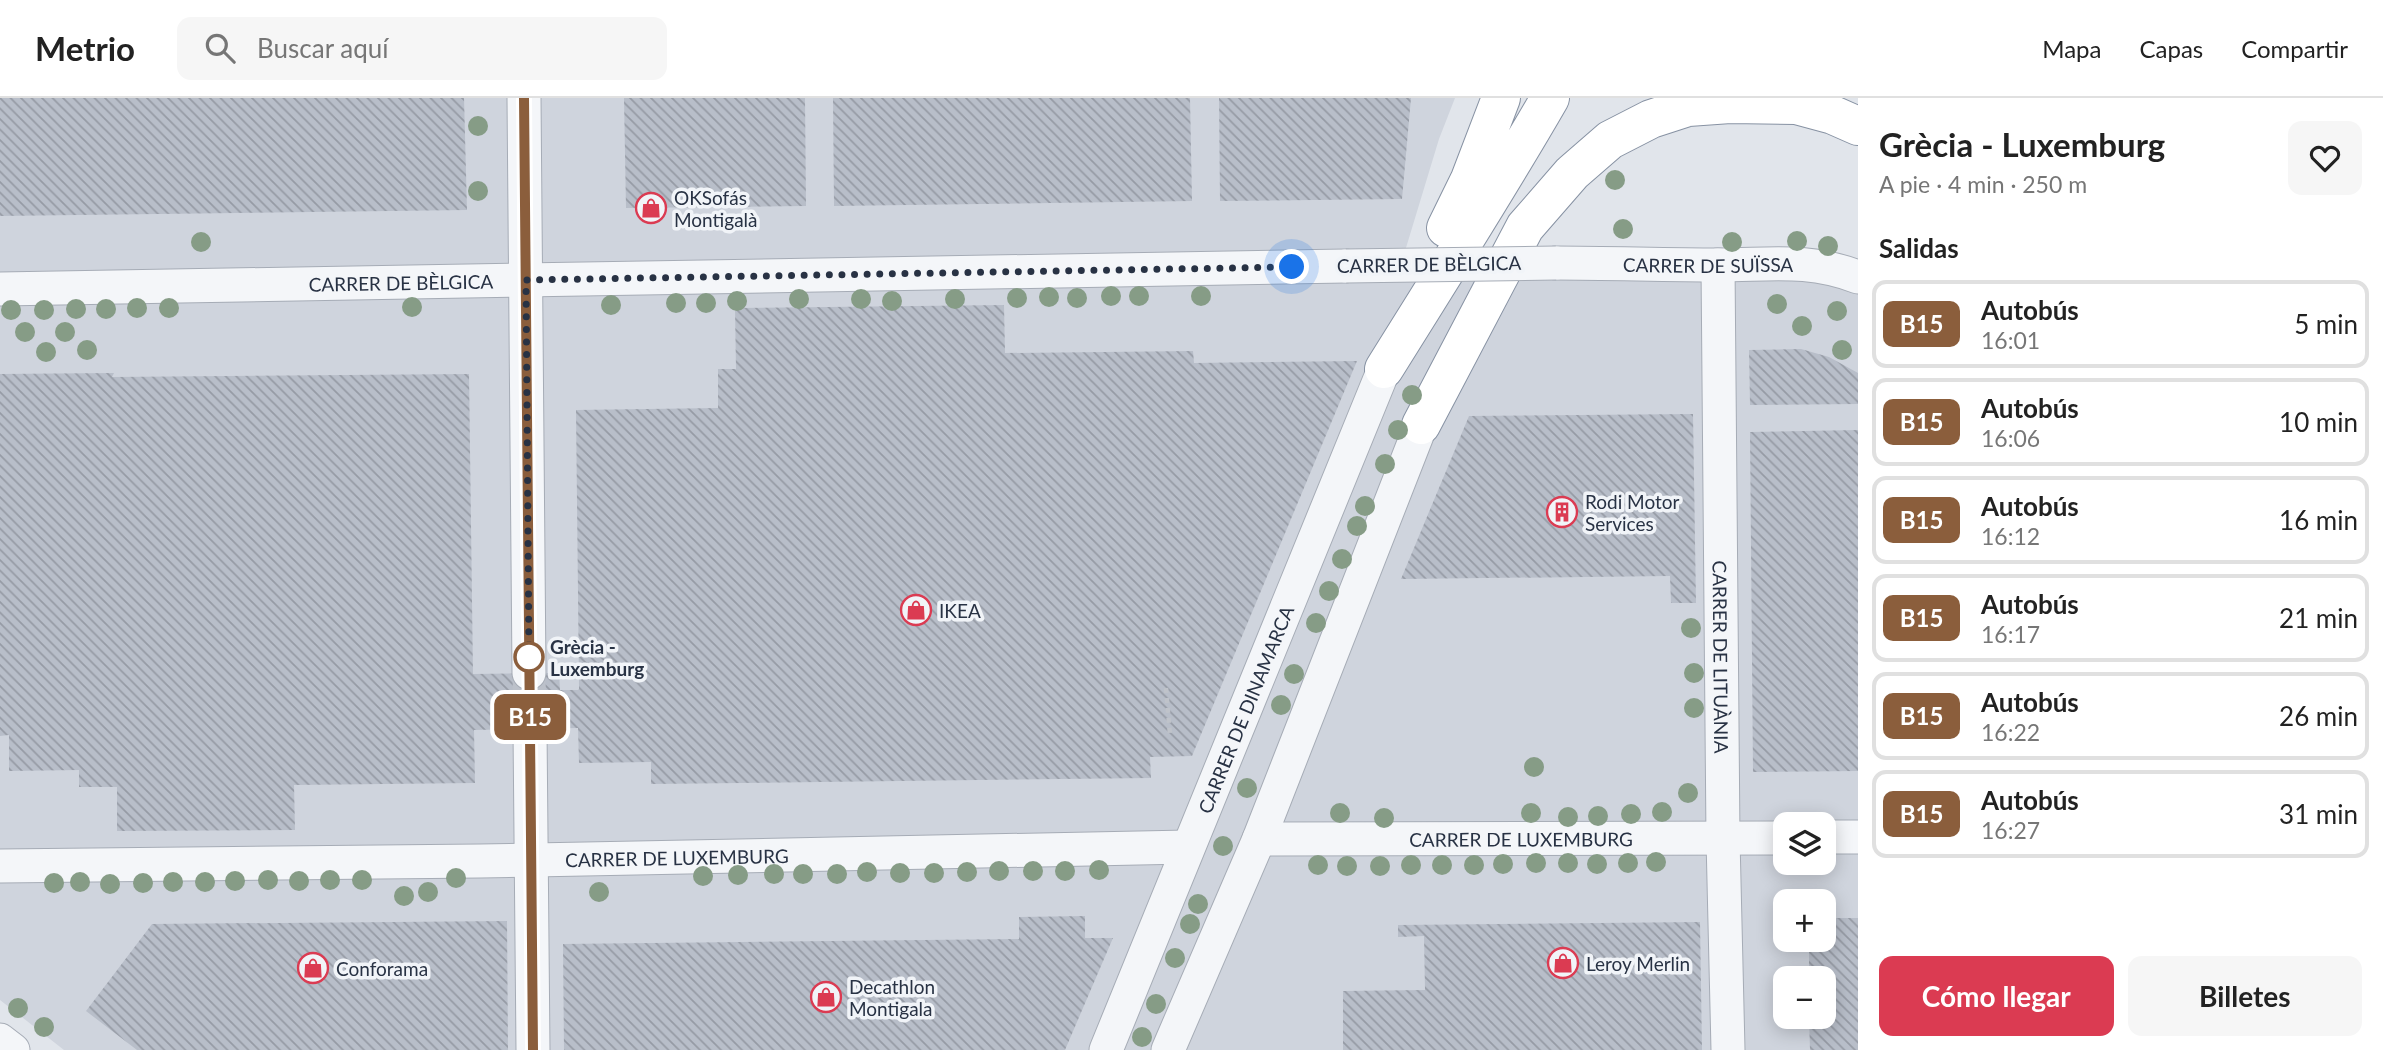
<!DOCTYPE html>
<html lang="es">
<meta charset="utf-8">
<style>
:root{--surface:#fff;--page:#f6f6f6;--text:#222;--muted:#767676;--line:#e0e0e0;--accent:#db3b52}
body{margin:0;font-family:Lato,sans-serif;background:var(--page);color:var(--text);height:100vh;display:flex;flex-direction:column;font-size:26px;white-space:nowrap}
*{box-sizing:border-box;margin:0}
p{font-size:23px;color:var(--muted)}
.icon{flex:none;width:38px;height:38px;fill:none;stroke:currentColor;stroke-width:2;stroke-linecap:round;stroke-linejoin:round}
.map{position:relative;flex:1;overflow:hidden}
.details{display:flex;flex-direction:column;background:var(--surface);width:525px}
.details>*{flex:none}
.badge{padding:0 14px;border-radius:10px;font-size:24px;line-height:46px}
.fabs{position:absolute;left:1773px;top:714px;display:grid;gap:14px}
.fabs a{display:grid;place-items:center;width:63px;height:63px;border-radius:14px;background:var(--surface);box-shadow:0 4px 18px #0003;font-size:35px}
.you{position:absolute;width:35px;height:35px;margin:-18px;border:5px solid #fff;border-radius:50%;background:#1a73e8;box-shadow:0 0 0 10px #1a73e833}
.map>.badge{position:absolute;translate:-50% -50%;box-shadow:0 0 0 4px #fff}
h2{padding:0 21px;font-size:26px;line-height:63px}
.round{display:grid;place-items:center;flex:none;width:74px;height:74px;border-radius:14px;background:var(--page)}
.headline{display:flex;align-items:center;justify-content:space-between;height:119px;padding:0 21px}
h1{font-size:33px;font-weight:700;line-height:52px}
.cta{display:flex;gap:14px;margin-top:auto;padding:14px 21px}
.cta a{flex:1;height:80px;border-radius:14px;background:var(--accent);color:#fff;font-size:28px;font-weight:700;line-height:80px;text-align:center}
.cta a+a{background:var(--page);color:var(--text)}
ul{padding:0;list-style:none}
li{display:flex;align-items:center;gap:21px;height:88px;margin:0 14px 10px;padding:0 7px;border:4px solid var(--line);border-radius:14px}
li div{flex:1}
li b{display:block;font-size:26px}
li em{font-style:normal}
li .badge{min-width:77px;font-weight:700;text-align:center}
header{display:flex;align-items:center;gap:42px;box-sizing:border-box;height:98px;padding:0 35px;background:var(--surface);border-bottom:2px solid var(--line)}
header strong{font-size:33px}
nav{display:flex;gap:38px;margin-inline-start:auto;font-size:24px}
.search{width:490px;height:63px;background:var(--page);display:flex;align-items:center;gap:18px;box-sizing:border-box;padding:0 24px;border-radius:14px;color:var(--muted);font-size:26px}
main{display:flex;flex:1;min-height:0}
.map>svg:first-child{display:block}
.built{fill:#cfd4dd;fill-rule:evenodd}
.building{fill:url(#building-back-hatch)}
.lines{fill:none;stroke-linecap:round;stroke-linejoin:round}
.minor-tunnel{stroke:#bcc1ca;stroke-width:33;stroke-dasharray:33 17;stroke-linecap:butt}
.minor-casing{stroke:#a6acb6;stroke-width:35}
.motorway-casing{stroke:#8792a3;stroke-width:40}
.path{stroke:#bfc3ca;stroke-width:4.5;stroke-dasharray:5 5;stroke-linecap:butt}
.minor{stroke:#f4f6f9;stroke-width:33}
.motorway{stroke:#fff;stroke-width:38}
.minor-bridge-casing{stroke:#a6acb6;stroke-width:35;stroke-linecap:butt}
.minor-bridge{stroke:#f4f6f9;stroke-width:33}
.tree{fill:#869c86}
.line-casing{stroke:#fff;stroke-width:16}
.line{stroke:#8b5e3c;stroke-width:10}
.walk{stroke:#283244;stroke-width:7;stroke-dasharray:0 12.6}
.stop-dot{fill:#fff;stroke:#8b5e3c;stroke-width:3.5}
.labels{text-anchor:middle;dominant-baseline:central;stroke-width:7;stroke-linejoin:round;paint-order:stroke}
.poi-label{font-size:19px;fill:#283244;stroke:#f1f4f8;text-anchor:start}
.street-label{font-size:19px;fill:#283244;stroke:#f1f4f8}
.stop-label{font-size:19px;font-weight:bold;fill:#283244;stroke:#f1f4f8;text-anchor:start}
</style>
<header>
<strong>Metrio</strong>
<div class="search"><svg class="icon" aria-label="search" viewBox="0 0 24 24"><circle cx="10" cy="10" r="6"/><path d="M15 15l6 6"/></svg>Buscar aquí</div>
<nav><a>Mapa</a><a>Capas</a><a>Compartir</a></nav>
</header>
<main>
<div class="map">
<svg width="1858" height="952" viewBox="0 0 1858 952">
<defs>
<pattern id="building-back-hatch" width="6" height="6" patternUnits="userSpaceOnUse" patternTransform="scale(1.75)"><rect width="6" height="6" fill="#b8bec9"/><path d="M-1 5l2 2M0 0l6 6M5-1l2 2" fill="none" stroke="#969ba5"/></pattern>
</defs>
<rect width="100%" height="100%" fill="#e1e5eb"/>
<!-- built -->
<path class="built" d="M0,0h1455l-16,41 -37,122 443,15 13,7v767h-1794l-64,-50zM1785,726h39v39h-39zM1785,803h39v39h-39zM1785,880h39v39h-39z"/>
<!-- building -->
<path class="building" d="M0,0h464l3,112 -467,6z
M624,0h181l1,108 -180,2z
M833,0h357l2,103 -358,5z
M1219,0h192l-9,101 -182,2z
M1004,207l1,48 188,-2 1,12 163,-2 -165,395 -42,1 1,21 -500,6v-22l-72,1 -1,-35 -104,2 1,53 -181,2 1,45 -178,1v-44h-38v-17l-70,1v-36l-9,1v-362l114,-1 -2,4 357,-3 4,300 86,-1 1,17h18l1,-1v-4l-3,-275 142,-2v-39h18l-1,-61z
M1801,251l28,8 29,16v31l-108,1 -1,-55z
M1693,316l3,189h-25l-1,-27 -269,3 68,-163z
M1858,332v341l-105,1 -3,-340z
M1085,818v22h28l-48,112h-501l-1,-106 456,-5v-22z
M1824,820h34v132h-48l-1,-33h15v-39h-15v-38h15z
M507,823l1,129h-371l-51,-39 66,-87z
M1700,824l2,128h-359v-59l82,-1 -1,-54 -26,1v-12z"/>
<g class="lines">
<!-- minor-tunnel -->
<path class="minor-tunnel" d="M529,575l1,56"/>
<!-- minor casing -->
<g class="minor-casing">
<g id="minor">
<path d="M524,0l5,575"/>
<path id="s1" d="M1556,165c54,0 109,2 163,2 52,0 89,-7 139,12"/>
<path id="s2" d="M1718,167l5,574 5,211"/>
<path id="s3" d="M0,191l1346,-23"/>
<path d="M530,631l3,321"/>
<path d="M1824,739h34"/>
<path id="s4" d="M1259,741l526,-1"/>
<path id="s5" d="M0,768l480,-5 708,-14"/>
<path d="M0,942l13,10"/>
<path id="s6" d="M1106,952l278,-681"/>
<path d="M1168,952l91,-211 162,-414"/>
</g>
</g>
<!-- motorway casing -->
<g class="motorway-casing">
<path id="motorway" d="M1446,130l24,-49 31,-81
M1384,271c56,-90 113,-179 166,-271
M1421,327l104,-198 47,-54 38,-33 41,-21 37,-12 42,-3 66,1 37,10 25,11"/>
</g>
<!-- path -->
<path class="path" d="M1166,590l4,47"/>
<!-- minor -->
<use href="#minor" class="minor"/>
<!-- motorway -->
<use href="#motorway" class="motorway"/>
<!-- minor-bridge casing -->
<g class="minor-bridge-casing">
<path id="minor-bridge" d="M1346,168l210,-3"/>
</g>
<!-- minor-bridge -->
<use href="#minor-bridge" class="minor-bridge"/>
</g>
<!-- trees -->
<g class="tree">
<circle cx="478" cy="28" r="10"/>
<circle cx="1615" cy="82" r="10"/>
<circle cx="478" cy="93" r="10"/>
<circle cx="1623" cy="131" r="10"/>
<circle cx="1797" cy="143" r="10"/>
<circle cx="201" cy="144" r="10"/>
<circle cx="1732" cy="144" r="10"/>
<circle cx="1828" cy="148" r="10"/>
<circle cx="1111" cy="198" r="10"/>
<circle cx="1139" cy="198" r="10"/>
<circle cx="1201" cy="198" r="10"/>
<circle cx="1049" cy="199" r="10"/>
<circle cx="1017" cy="200" r="10"/>
<circle cx="1077" cy="200" r="10"/>
<circle cx="799" cy="201" r="10"/>
<circle cx="861" cy="201" r="10"/>
<circle cx="955" cy="201" r="10"/>
<circle cx="737" cy="203" r="10"/>
<circle cx="892" cy="203" r="10"/>
<circle cx="676" cy="205" r="10"/>
<circle cx="706" cy="205" r="10"/>
<circle cx="1777" cy="206" r="10"/>
<circle cx="611" cy="207" r="10"/>
<circle cx="412" cy="209" r="10"/>
<circle cx="137" cy="210" r="10"/>
<circle cx="169" cy="210" r="10"/>
<circle cx="76" cy="211" r="10"/>
<circle cx="106" cy="211" r="10"/>
<circle cx="11" cy="212" r="10"/>
<circle cx="44" cy="212" r="10"/>
<circle cx="1837" cy="213" r="10"/>
<circle cx="1802" cy="228" r="10"/>
<circle cx="25" cy="234" r="10"/>
<circle cx="65" cy="234" r="10"/>
<circle cx="87" cy="252" r="10"/>
<circle cx="1842" cy="252" r="10"/>
<circle cx="46" cy="254" r="10"/>
<circle cx="1412" cy="297" r="10"/>
<circle cx="1398" cy="332" r="10"/>
<circle cx="1385" cy="366" r="10"/>
<circle cx="1365" cy="408" r="10"/>
<circle cx="1357" cy="428" r="10"/>
<circle cx="1342" cy="461" r="10"/>
<circle cx="1329" cy="493" r="10"/>
<circle cx="1316" cy="525" r="10"/>
<circle cx="1691" cy="530" r="10"/>
<circle cx="1694" cy="575" r="10"/>
<circle cx="1294" cy="576" r="10"/>
<circle cx="1281" cy="607" r="10"/>
<circle cx="1694" cy="610" r="10"/>
<circle cx="1534" cy="669" r="10"/>
<circle cx="1247" cy="690" r="10"/>
<circle cx="1688" cy="695" r="10"/>
<circle cx="1662" cy="714" r="10"/>
<circle cx="1340" cy="715" r="10"/>
<circle cx="1531" cy="715" r="10"/>
<circle cx="1631" cy="716" r="10"/>
<circle cx="1598" cy="718" r="10"/>
<circle cx="1568" cy="719" r="10"/>
<circle cx="1384" cy="720" r="10"/>
<circle cx="1223" cy="748" r="10"/>
<circle cx="1656" cy="764" r="10"/>
<circle cx="1536" cy="765" r="10"/>
<circle cx="1568" cy="765" r="10"/>
<circle cx="1628" cy="765" r="10"/>
<circle cx="1503" cy="766" r="10"/>
<circle cx="1597" cy="766" r="10"/>
<circle cx="1318" cy="767" r="10"/>
<circle cx="1411" cy="767" r="10"/>
<circle cx="1442" cy="767" r="10"/>
<circle cx="1474" cy="767" r="10"/>
<circle cx="1347" cy="768" r="10"/>
<circle cx="1380" cy="768" r="10"/>
<circle cx="1099" cy="772" r="10"/>
<circle cx="999" cy="773" r="10"/>
<circle cx="1033" cy="773" r="10"/>
<circle cx="1065" cy="773" r="10"/>
<circle cx="867" cy="774" r="10"/>
<circle cx="967" cy="774" r="10"/>
<circle cx="900" cy="775" r="10"/>
<circle cx="934" cy="775" r="10"/>
<circle cx="774" cy="776" r="10"/>
<circle cx="803" cy="776" r="10"/>
<circle cx="837" cy="776" r="10"/>
<circle cx="738" cy="777" r="10"/>
<circle cx="703" cy="778" r="10"/>
<circle cx="456" cy="780" r="10"/>
<circle cx="268" cy="782" r="10"/>
<circle cx="330" cy="782" r="10"/>
<circle cx="362" cy="782" r="10"/>
<circle cx="235" cy="783" r="10"/>
<circle cx="299" cy="783" r="10"/>
<circle cx="80" cy="784" r="10"/>
<circle cx="173" cy="784" r="10"/>
<circle cx="205" cy="784" r="10"/>
<circle cx="54" cy="785" r="10"/>
<circle cx="143" cy="785" r="10"/>
<circle cx="110" cy="786" r="10"/>
<circle cx="428" cy="794" r="10"/>
<circle cx="599" cy="794" r="10"/>
<circle cx="404" cy="798" r="10"/>
<circle cx="1198" cy="806" r="10"/>
<circle cx="1190" cy="826" r="10"/>
<circle cx="1175" cy="860" r="10"/>
<circle cx="1156" cy="906" r="10"/>
<circle cx="18" cy="910" r="10"/>
<circle cx="44" cy="929" r="10"/>
<circle cx="1142" cy="939" r="10"/>
</g>
<g class="lines">
<!-- line casing -->
<g class="line-casing">
<path id="line" d="M524,0l9,952"/>
</g>
<!-- line -->
<use href="#line" class="line"/>
<!-- walk -->
<path class="walk" d="M529,559l-3,-377 766,-13"/>
</g>
<!-- icons -->
<defs>
<g id="shop-ring" transform="scale(1.575)"><circle r="9.5" fill="#f1f4f8" stroke="#db3b52" stroke-width="1.5"/><path d="M-5-2.5h2.3a2.7 3.5 0 0 1 5.4 0H5L5.5 6h-11ZM-1.5-2.5h3a1.5 2.3 0 0 0-3 0Z" fill="#db3b52"/></g>
<g id="building-ring" transform="scale(1.575)"><circle r="9.5" fill="#f1f4f8" stroke="#db3b52" stroke-width="1.5"/><path d="M-4-6H4V6H1V3H-1V6H-4ZM-2.5-4.3h1.7v1.8h-1.7ZM.8-4.3h1.7v1.8H.8ZM-2.5-1h1.7V.8h-1.7ZM.8-1h1.7V.8H.8Z" fill="#db3b52"/></g>
</defs>
<g fill-rule="evenodd">
<use href="#shop-ring" x="651" y="110"/>
<use href="#building-ring" x="1562" y="414"/>
<use href="#shop-ring" x="916" y="512"/>
<use href="#shop-ring" x="1563" y="865"/>
<use href="#shop-ring" x="313" y="870"/>
<use href="#shop-ring" x="826" y="899"/>
</g>
<!-- markers -->
<circle class="stop-dot" cx="529" cy="559" r="14"/>
<g class="labels">
<!-- poi labels -->
<g class="poi-label">
<text x="674" y="99">OKSofás<tspan x="674" dy="22">Montigalà</tspan></text>
<text x="1585" y="403">Rodi Motor<tspan x="1585" dy="22">Services</tspan></text>
<text x="939" y="512">IKEA</text>
<text x="1586" y="865">Leroy Merlin</text>
<text x="336" y="870">Conforama</text>
<text x="849" y="888">Decathlon<tspan x="849" dy="22">Montigala</tspan></text>
</g>
<!-- street labels -->
<g class="street-label">
<text stroke="none"><textPath href="#s1" startOffset="152">CARRER DE SUÏSSA</textPath></text>
<text transform="translate(1429 166) rotate(-1)">CARRER DE BÈLGICA</text>
<text stroke="none"><textPath href="#s3" startOffset="401">CARRER DE BÈLGICA</textPath></text>
<text stroke="none"><textPath href="#s2" startOffset="392">CARRER DE LITUÀNIA</textPath></text>
<text stroke="none"><textPath href="#s6" startOffset="368">CARRER DE DINAMARCA</textPath></text>
<text stroke="none"><textPath href="#s4" startOffset="262">CARRER DE LUXEMBURG</textPath></text>
<text stroke="none"><textPath href="#s5" startOffset="677">CARRER DE LUXEMBURG</textPath></text>
</g>
<!-- stop labels -->
<g class="stop-label">
<text x="550" y="548">Grècia -<tspan x="550" dy="22">Luxemburg</tspan></text>
</g>
</g>
</svg>
<div class="fabs">
<a><svg class="icon" aria-label="layers" viewBox="0 0 24 24"><path d="M12 4l9 5-9 5-9-5zM3 14l9 5 9-5"/></svg></a>
<a>+</a>
<a>−</a>
</div>
<div class="you" style="left:1292px;top:169px"></div>
<b class="badge" style="left:530px;top:619px;background:#8b5e3c;color:#fff">B15</b>
</div>
<section class="details">
<div class="headline"><div><h1>Grècia - Luxemburg</h1><p>A pie · 4 min · 250 m</p></div><a class="round"><svg class="icon" aria-label="heart" viewBox="0 0 24 24"><path d="M12 20l-8-8c-3-5 5-10 8-4 3-6 11-1 8 4z"/></svg></a></div>
<h2>Salidas</h2>
<ul>
<li><span class="badge" style="background:#8b5e3c;color:#fff">B15</span><div><b>Autobús</b><p>16:01</p></div><em>5 min</em></li>
<li><span class="badge" style="background:#8b5e3c;color:#fff">B15</span><div><b>Autobús</b><p>16:06</p></div><em>10 min</em></li>
<li><span class="badge" style="background:#8b5e3c;color:#fff">B15</span><div><b>Autobús</b><p>16:12</p></div><em>16 min</em></li>
<li><span class="badge" style="background:#8b5e3c;color:#fff">B15</span><div><b>Autobús</b><p>16:17</p></div><em>21 min</em></li>
<li><span class="badge" style="background:#8b5e3c;color:#fff">B15</span><div><b>Autobús</b><p>16:22</p></div><em>26 min</em></li>
<li><span class="badge" style="background:#8b5e3c;color:#fff">B15</span><div><b>Autobús</b><p>16:27</p></div><em>31 min</em></li>
</ul>
<div class="cta"><a>Cómo llegar</a><a>Billetes</a></div>
</section>
</main>
